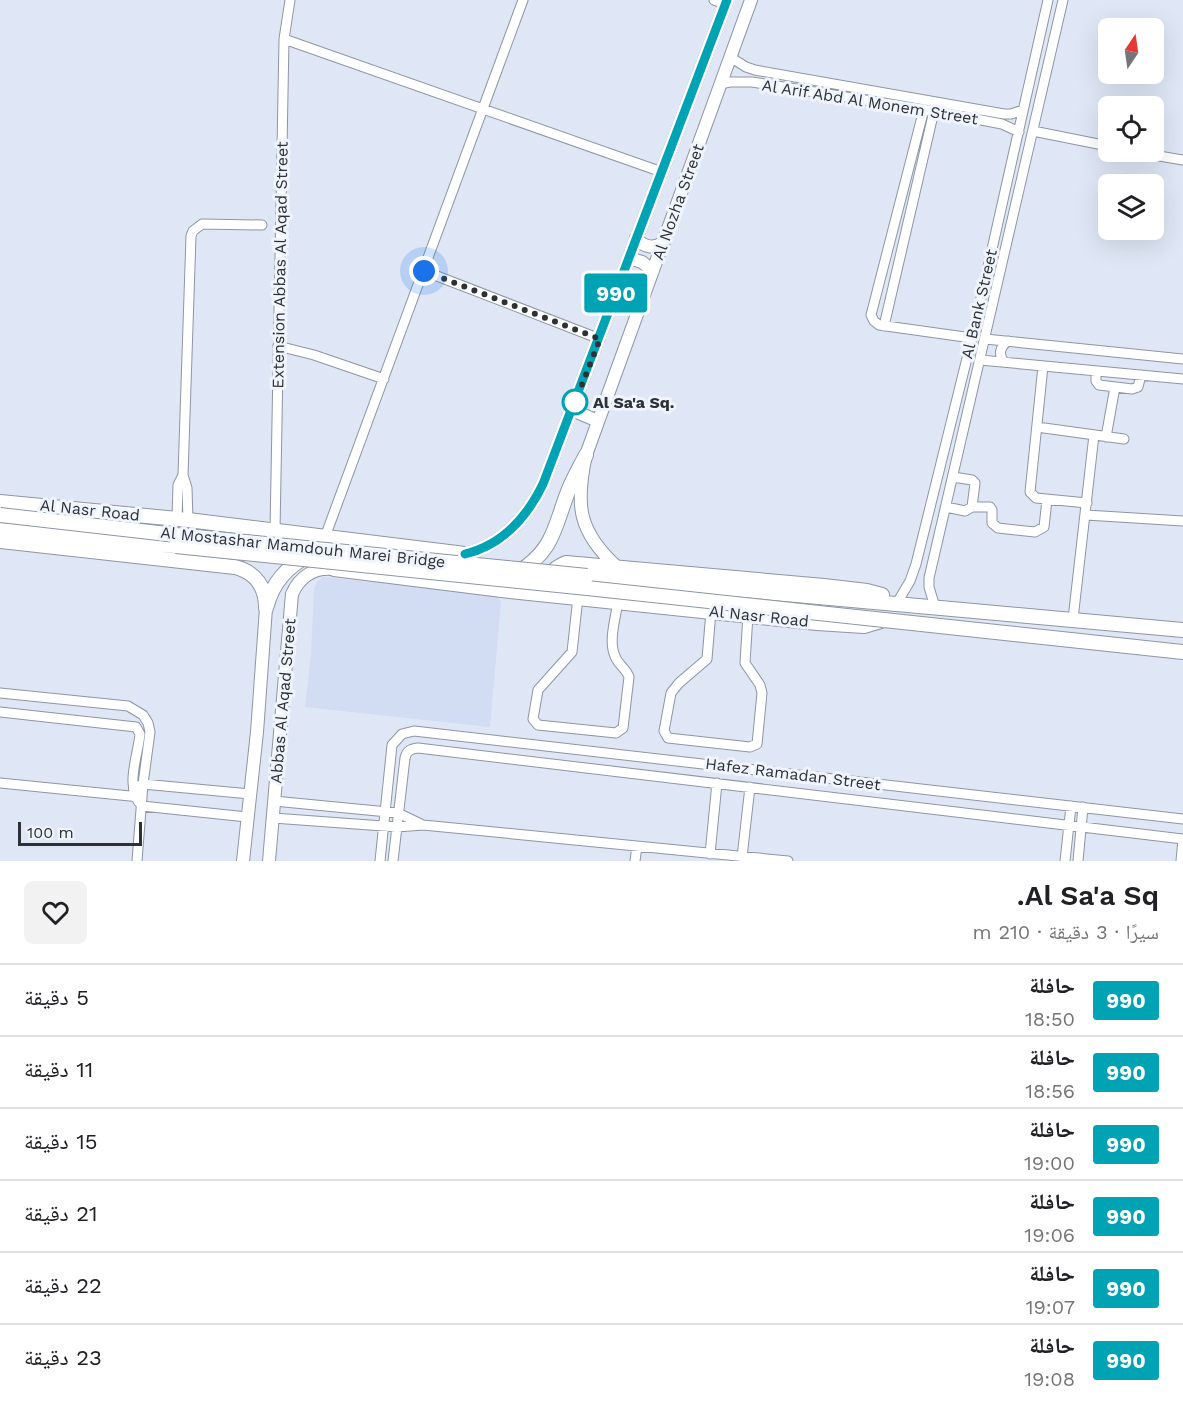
<!DOCTYPE html>
<html lang="ar">
<meta charset="utf-8">
<style>
:root{--surface:#fff;--page:#f2f2f2;--text:#202124;--muted:#757577;--line:#e0e0e0}
body{margin:0;font-family:"Work Sans","Noto Naskh Arabic",sans-serif;background:var(--page);color:var(--text);direction:rtl;height:100vh;display:flex;flex-direction:column;font-size:22px;white-space:nowrap}
*{box-sizing:border-box;margin:0}
p{font-size:20px;color:var(--muted)}
.icon{flex:none;width:33px;height:33px;fill:none;stroke:currentColor;stroke-width:2;stroke-linecap:round;stroke-linejoin:round}
.map{position:relative;height:861px;overflow:hidden;direction:ltr}
.drawer{display:flex;flex-direction:column;background:var(--surface);flex:1}
.drawer>*{flex:none}
.badge{padding:0 12px;border-radius:4px;font-size:21px;line-height:39px}
.needle{width:39px;rotate:13deg}
.tools{position:absolute;left:1098px;top:18px;display:grid;gap:12px}
.tools a{display:grid;place-items:center;width:66px;height:66px;border-radius:9px;background:var(--surface);box-shadow:0 6px 24px #0002;font-size:30px}
.scale{position:absolute;left:18px;bottom:15px;width:124px;box-sizing:border-box;padding-left:6px;border:3px solid #2d3035;border-top:0;font-size:16px;line-height:21px;white-space:nowrap;color:#2d3035;-webkit-text-stroke:4px #eff4fd;paint-order:stroke}
.you{position:absolute;width:30px;height:30px;margin:-15px;border:4px solid #fff;border-radius:50%;background:#1a73e8;box-shadow:0 0 0 9px #1a73e833}
.map>.badge{position:absolute;translate:-50% -50%;box-shadow:0 0 0 3px #fff}
.round{display:grid;place-items:center;flex:none;width:63px;height:63px;border-radius:9px;background:var(--page)}
.headline{display:flex;align-items:center;justify-content:space-between;height:102px;padding:0 24px}
h1{font-size:28px;font-weight:600;line-height:45px}
ul{padding:0;list-style:none}
li{display:flex;align-items:center;gap:18px;height:72px;padding:0 24px;border-top:2px solid var(--line)}
li div{flex:1}
li b{display:block;font-size:22px}
li em{font-style:normal}
li .badge{min-width:66px;font-weight:700;text-align:center}
.map>svg:first-child{display:block}
.built{fill:#d2dcf2}
.lines{fill:none;stroke-linecap:round;stroke-linejoin:round}
.minor-casing{stroke:#8e95a3;stroke-width:11}
.major-casing{stroke:#8e95a3;stroke-width:14}
.highway-casing{stroke:#8e95a3;stroke-width:16}
.minor{stroke:#fff;stroke-width:9}
.major{stroke:#fff;stroke-width:12}
.highway{stroke:#fff;stroke-width:14}
.highway-bridge-casing{stroke:#8e95a3;stroke-width:16;stroke-linecap:butt}
.highway-bridge{stroke:#fff;stroke-width:14}
.line-casing{stroke:#fff;stroke-width:14}
.line{stroke:#00a3b4;stroke-width:9}
.walk{stroke:#2d3035;stroke-width:6;stroke-dasharray:0 10.8}
.stop-dot{fill:#fff;stroke:#00a3b4;stroke-width:3}
.labels{text-anchor:middle;dominant-baseline:central;stroke-width:6;stroke-linejoin:round;paint-order:stroke}
.street-label{font-size:16px;fill:#2d3035;stroke:#eff4fd}
.stop-label{font-size:16px;font-weight:bold;fill:#2d3035;stroke:#eff4fd;text-anchor:start}
</style>
<div class="map">
<svg width="1183" height="861" viewBox="0 0 1183 861">
<rect width="100%" height="100%" fill="#dfe7f6"/>
<!-- built -->
<path class="built" d="M323,577l168,17 7,3 3,5 -11,125 -185,-20 6,-53 3,-66 4,-7z"/>
<g class="lines">
<!-- minor casing -->
<g class="minor-casing">
<path id="minor" d="M714,0l11,4
M284,39l378,133
M730,57l16,10 9,3 249,44h7l12,-4
M720,84l10,-2h22l182,29 68,13 17,8
M924,109l-53,206 3,6 5,4 93,13
M1033,131l75,15
M1136,152l47,8
M424,271l176,68
M884,326l50,-215
M985,339l198,20
M278,346l36,9 70,24
M980,360l203,19
M1004,362c-6,-8 -4,-15 4,-21
M1043,366l-13,126 6,6 51,5
M1096,371v10l3,4 33,4 6,-2 3,-12
M1037,427l87,12
M1106,437l9,-50
M946,507l19,4 7,-4 3,-24 -3,-3 -19,-3
M972,507h18l2,3v13l6,5 37,4 9,-5 3,-27
M1086,515l97,6
M177,519l1,-34 5,-10
M188,520l-1,-32 -4,-13 8,-239 2,-5 9,-7 60,1
M275,531l9,-492 6,-39
M325,537l198,-537
M578,597l-6,55 -34,38 -5,29 5,6 78,8 7,-5 6,-51c-3,-9 -11,-12 -14,-21 -7,-15 1,-39 3,-55
M897,603l13,-22 6,-17 56,-226 76,-338
M935,607l-6,-20v-9l134,-578
M711,611l-4,48 -28,24 -8,10 -7,38 4,7 82,9 7,-3 5,-51 -2,-8 -15,-22 3,-48
M1073,619l21,-184
M0,693l128,13 15,9 5,8 2,9 -7,52 -6,77
M0,712l136,15 4,7c-2,22 -16,54 2,72
M0,783l140,14
M139,786l4,-2 107,10
M274,801l124,12 23,11
M142,806l105,11
M273,818l124,9 26,-2 365,36
M710,854l7,-71
M742,857l8,-70
M380,861l12,-116 10,-11 12,-3 769,88
M393,861l12,-103c2,-8 6,-9 13,-10l765,91
M635,861l2,-15
M1065,861l6,-55
M1078,861l5,-54
M1181,861l2,-22"/>
</g>
<!-- major casing -->
<g class="major-casing">
<path id="major" d="M636,238c8,10 18,11 28,4
M629,258l13,4 11,9
M575,403l4,10 19,8
M465,554c37,-9 62,-37 78,-70l184,-484
M618,568c-40,-36 -43,-63 -32,-113l165,-455
M243,861l14,-129 9,-124
M269,861l23,-267c8,-18 23,-27 42,-25"/>
</g>
<!-- highway casing -->
<g class="highway-casing">
<path id="highway" d="M0,502l188,18 277,34c7,5 10,10 8,19
M0,530l176,16
M0,541l235,26c20,5 31,20 31,41
M334,569l176,22 307,32 47,3 20,-6 299,32
M516,574c36,-23 37,-41 50,-77 5,-15 13,-28 20,-42
M587,576l596,54
M550,581c-1,-10 8,-14 16,-18l258,23 43,5 15,4
M267,605c6,-23 21,-39 42,-50"/>
</g>
<!-- minor -->
<use href="#minor" class="minor"/>
<!-- major -->
<use href="#major" class="major"/>
<!-- highway -->
<use href="#highway" class="highway"/>
<!-- highway-bridge casing -->
<g class="highway-bridge-casing">
<path id="highway-bridge" d="M0,515l176,20 411,41
M176,546l411,42 297,32"/>
</g>
<!-- highway-bridge -->
<use href="#highway-bridge" class="highway-bridge"/>
</g>
<g class="lines">
<!-- line casing -->
<g class="line-casing">
<path id="line" d="M465,554c37,-9 62,-37 78,-70l184,-484"/>
</g>
<!-- line -->
<use href="#line" class="line"/>
<!-- walk -->
<path class="walk" d="M424,271l176,68 -25,63"/>
</g>
<!-- markers -->
<circle class="stop-dot" cx="575" cy="402" r="12"/>
<g class="labels">
<!-- street labels -->
<g class="street-label">
<text transform="translate(870 102) rotate(9)">Al Arif Abd Al Monem Street</text>
<text transform="translate(678 202) rotate(-70)">Al Nozha Street</text>
<text transform="translate(280 265) rotate(-89)">Extension Abbas Al Aqad Street</text>
<text transform="translate(979 304) rotate(-77)">Al Bank Street</text>
<text transform="translate(90 510) rotate(6)">Al Nasr Road</text>
<text transform="translate(303 547) rotate(6)">Al Mostashar Mamdouh Marei Bridge</text>
<text transform="translate(759 616) rotate(6)">Al Nasr Road</text>
<text transform="translate(283 701) rotate(-85)">Abbas Al Aqad Street</text>
<text transform="translate(793 774) rotate(7)">Hafez Ramadan Street</text>
</g>
<!-- stop labels -->
<g class="stop-label">
<text x="593" y="402">Al Sa'a Sq.</text>
</g>
</g>
</svg>
<div class="tools">
<a><svg class="needle" viewBox="-14 -14 28 28"><path d="M0-13l5 13h-10z" fill="#e53935"/><path d="M0 13l5-13h-10z" fill="#757577"/></svg></a>
<a><svg class="icon" aria-label="locate" viewBox="0 0 24 24"><circle cx="12" cy="12" r="6"/><path d="M12 2v4M12 18v4M2 12h4M18 12h4"/></svg></a>
<a><svg class="icon" aria-label="layers" viewBox="0 0 24 24"><path d="M12 4l9 5-9 5-9-5zM3 14l9 5 9-5"/></svg></a>
</div>
<div class="scale">100 m</div>
<div class="you" style="left:424px;top:271px"></div>
<b class="badge" style="left:616px;top:293px;background:#00a3b4;color:#fff">990</b>
</div>
<section class="drawer">
<div class="headline"><div><h1>Al Sa'a Sq.</h1><p>سيرًا · 3 دقيقة · 210 m</p></div><a class="round"><svg class="icon" aria-label="heart" viewBox="0 0 24 24"><path d="M12 20l-8-8c-3-5 5-10 8-4 3-6 11-1 8 4z"/></svg></a></div>
<ul>
<li><span class="badge" style="background:#00a3b4;color:#fff">990</span><div><b>حافلة</b><p>18:50</p></div><em>5 دقيقة</em></li>
<li><span class="badge" style="background:#00a3b4;color:#fff">990</span><div><b>حافلة</b><p>18:56</p></div><em>11 دقيقة</em></li>
<li><span class="badge" style="background:#00a3b4;color:#fff">990</span><div><b>حافلة</b><p>19:00</p></div><em>15 دقيقة</em></li>
<li><span class="badge" style="background:#00a3b4;color:#fff">990</span><div><b>حافلة</b><p>19:06</p></div><em>21 دقيقة</em></li>
<li><span class="badge" style="background:#00a3b4;color:#fff">990</span><div><b>حافلة</b><p>19:07</p></div><em>22 دقيقة</em></li>
<li><span class="badge" style="background:#00a3b4;color:#fff">990</span><div><b>حافلة</b><p>19:08</p></div><em>23 دقيقة</em></li>
</ul>
</section>
